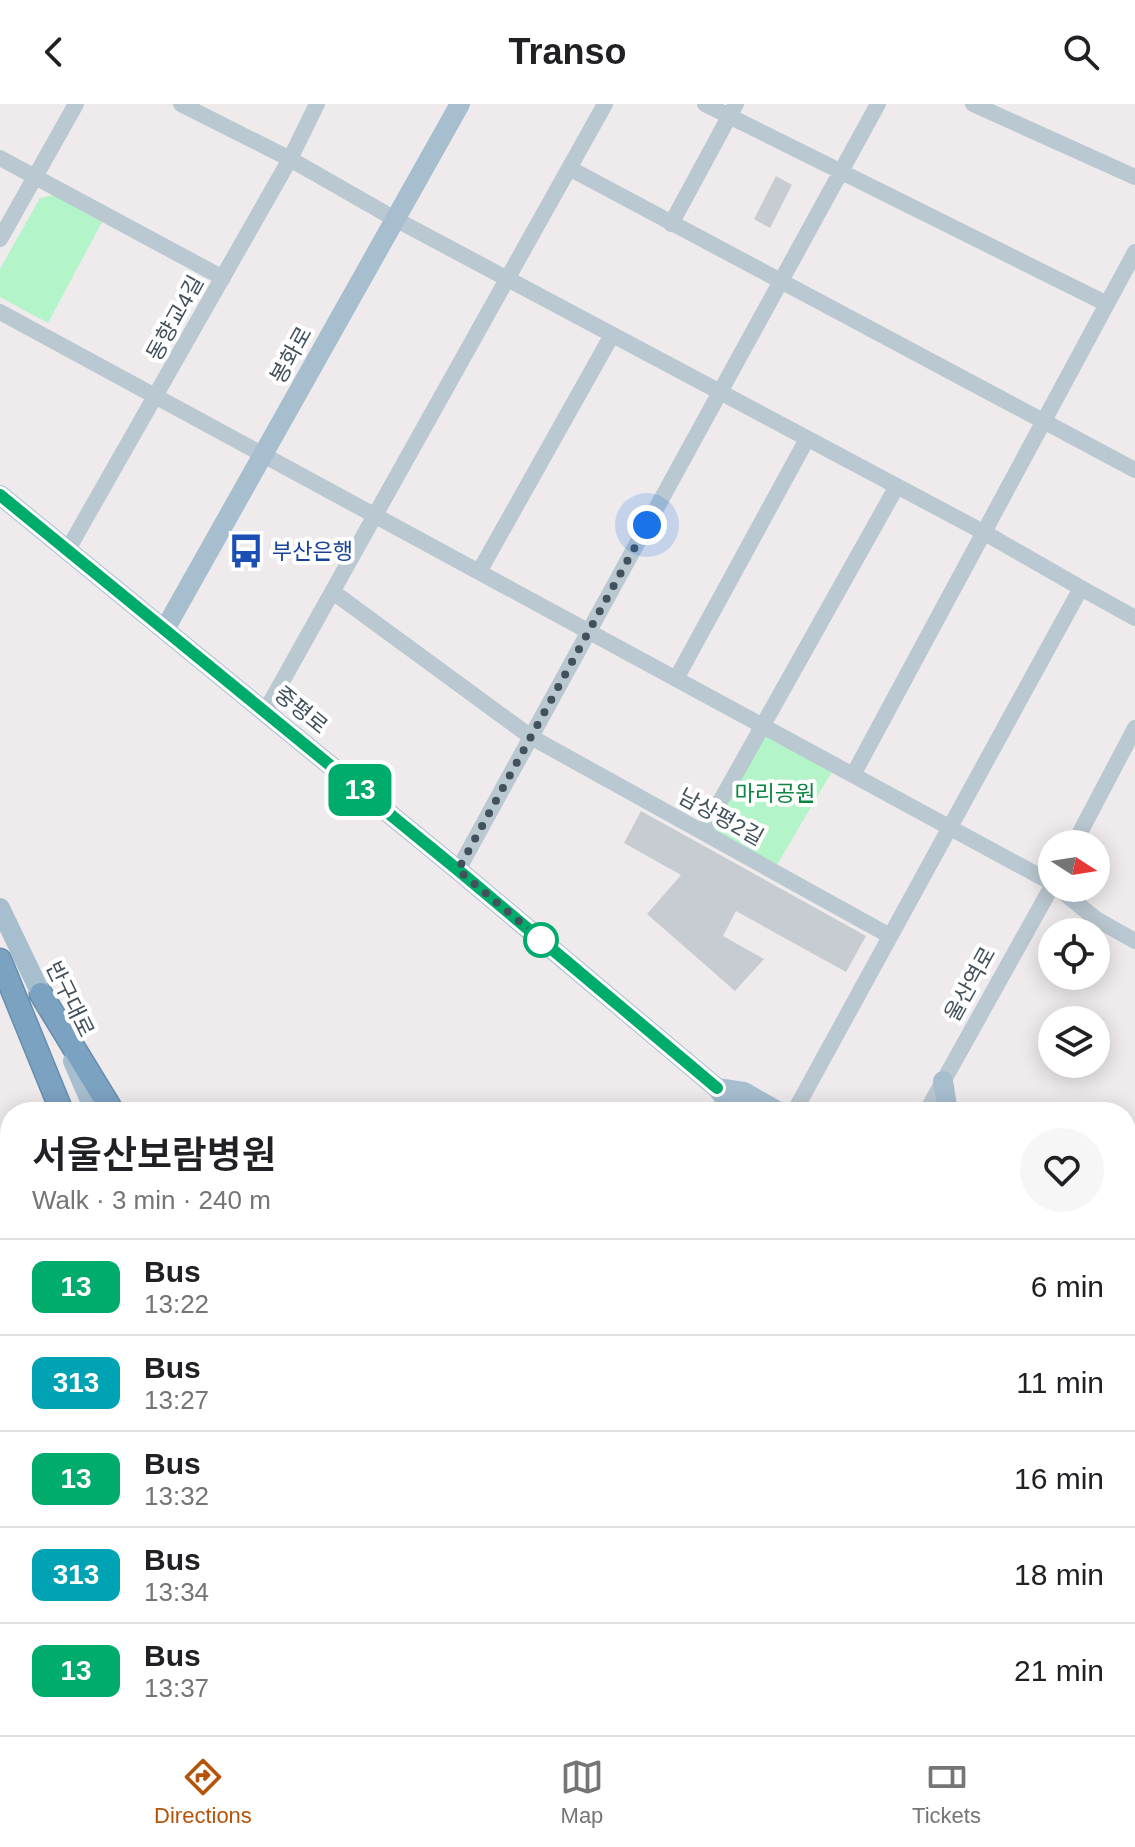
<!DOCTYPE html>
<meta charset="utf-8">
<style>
:root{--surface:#fff;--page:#f6f6f6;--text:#202124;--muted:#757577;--line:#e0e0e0;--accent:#b45309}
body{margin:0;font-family:Helvetica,"Noto Sans KR",sans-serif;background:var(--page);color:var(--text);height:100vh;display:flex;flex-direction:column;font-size:30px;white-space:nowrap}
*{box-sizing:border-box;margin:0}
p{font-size:26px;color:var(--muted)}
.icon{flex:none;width:44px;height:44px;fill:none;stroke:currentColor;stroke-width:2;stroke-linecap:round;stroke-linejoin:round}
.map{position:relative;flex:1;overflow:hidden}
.side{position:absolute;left:0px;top:998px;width:1136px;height:634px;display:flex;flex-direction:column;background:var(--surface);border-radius:32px 32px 0 0;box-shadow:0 4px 20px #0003}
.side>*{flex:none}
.badge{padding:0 16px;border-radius:12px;font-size:28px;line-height:52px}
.needle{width:52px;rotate:102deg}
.fabs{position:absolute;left:1038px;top:726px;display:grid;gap:16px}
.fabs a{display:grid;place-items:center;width:72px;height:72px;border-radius:50%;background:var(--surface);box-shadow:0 4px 20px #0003;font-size:40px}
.you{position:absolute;width:40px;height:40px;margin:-20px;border:6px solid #fff;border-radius:50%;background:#1a73e8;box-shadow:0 0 0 12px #1a73e833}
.map>.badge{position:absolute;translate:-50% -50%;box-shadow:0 0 0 4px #fff}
.round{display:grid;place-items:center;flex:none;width:84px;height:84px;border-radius:42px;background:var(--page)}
.headline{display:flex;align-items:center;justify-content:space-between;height:136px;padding:0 32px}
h1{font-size:38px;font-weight:600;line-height:60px}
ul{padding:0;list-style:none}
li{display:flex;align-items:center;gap:24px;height:96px;padding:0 32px;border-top:2px solid var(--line)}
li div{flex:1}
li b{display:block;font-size:30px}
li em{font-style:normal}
li .badge{min-width:88px;font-weight:700;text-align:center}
header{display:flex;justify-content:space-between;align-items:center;height:104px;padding:0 32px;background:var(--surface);font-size:36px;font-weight:600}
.tabs{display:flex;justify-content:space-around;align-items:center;height:112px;border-top:2px solid var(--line);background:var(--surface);font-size:22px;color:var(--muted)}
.tabs a{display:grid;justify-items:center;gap:4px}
.tabs .on{color:var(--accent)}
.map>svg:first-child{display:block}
.green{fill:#b3f4c8}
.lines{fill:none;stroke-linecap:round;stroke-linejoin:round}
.river{stroke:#7ae4f7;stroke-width:26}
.building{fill:#c7ccd2}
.highway-casing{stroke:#688dae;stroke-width:25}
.path{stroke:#67d699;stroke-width:3;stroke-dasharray:6 4;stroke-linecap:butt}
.minor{stroke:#bac8d1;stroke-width:16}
.major{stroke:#a7becf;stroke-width:20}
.highway{stroke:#7ca2c2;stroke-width:22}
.line-casing{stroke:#fff;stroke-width:18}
.line{stroke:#00ac6c;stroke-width:12}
.walk{stroke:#42515b;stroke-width:8;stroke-dasharray:0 14.4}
.stop-dot{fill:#fff;stroke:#00ac6c;stroke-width:4}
.labels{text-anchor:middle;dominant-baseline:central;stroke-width:8;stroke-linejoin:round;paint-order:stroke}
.street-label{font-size:22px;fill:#42515b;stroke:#fff}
.transit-label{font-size:22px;fill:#164399;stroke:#fff;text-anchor:start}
.park-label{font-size:22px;fill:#0b8541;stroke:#fff}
</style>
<header><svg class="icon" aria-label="back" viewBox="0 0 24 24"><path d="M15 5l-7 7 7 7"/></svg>Transo<svg class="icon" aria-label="search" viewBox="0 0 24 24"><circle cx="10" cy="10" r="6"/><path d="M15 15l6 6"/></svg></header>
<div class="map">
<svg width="1135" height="1631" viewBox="0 0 1135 1631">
<rect width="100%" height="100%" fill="#efebec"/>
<!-- green -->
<path class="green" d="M54,91l48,27 -54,101 -48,-26v-28l40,-71z
M764,629l69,37 -58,98 -65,-37z"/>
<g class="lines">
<!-- river -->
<path class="river" d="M1132,1631l3,-5"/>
</g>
<!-- building -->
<path class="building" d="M776,72l16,9 -22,43 -16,-9z
M641,707l225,125 -20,36 -110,-61 -13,25 41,23 -29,32 -88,-77 34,-39 -57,-32z"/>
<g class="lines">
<!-- highway casing -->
<g class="highway-casing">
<path id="highway" d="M0,856l62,152
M41,890l72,118
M0,1415l10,9
M0,1438l10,9
M226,1622l17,9
M404,1622l4,9"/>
</g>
<!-- path -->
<path class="path" d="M1126,1511l9,-13"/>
<!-- minor -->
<path class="minor" d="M181,0l109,55 105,60 590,314 96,55 -287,524
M705,0l402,200
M973,0l162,73
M0,54l223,120
M569,64l566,302
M671,120l65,-120
M0,135l76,-135
M0,208l1052,571
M67,447l223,-392 27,-55
M479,468l133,-237
M1081,484l54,30
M333,488l198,145 359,199
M676,575l131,-240
M265,608l340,-608
M853,671l282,-523
M703,728l194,-346
M1074,740l61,-116
M458,766l420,-766
M1058,784l38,31 39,22
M930,1001l122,-219
M1126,1179l9,-9
M1126,1324l9,-11
M0,1327l10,3
M1126,1479l9,-14
M0,1483l6,-6
M433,1631l11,-9
M769,1631l7,-9
M890,1631l7,-9
M1027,1631l7,-9"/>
<!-- major -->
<path class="major" d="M0,391l458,375 259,218
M165,525l295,-525
M0,804l47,98
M73,957l22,51
M943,977l5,31
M735,1008l-18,-24 27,4 35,20
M1126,1084l9,2
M375,1622l8,9
M318,1631l17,-9
M541,1631l6,-9
M564,1631l7,-9
M588,1631l6,-9
M609,1631l6,-9"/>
<!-- highway -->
<use href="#highway" class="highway"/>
</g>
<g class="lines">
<!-- line casing -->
<g class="line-casing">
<path id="line" d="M0,391l458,375 259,218"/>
</g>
<!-- line -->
<use href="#line" class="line"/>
<!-- walk -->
<path class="walk" d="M541,836l11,9 -94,-79 189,-345"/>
</g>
<!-- icons -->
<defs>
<g id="bus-bare" transform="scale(2.76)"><path d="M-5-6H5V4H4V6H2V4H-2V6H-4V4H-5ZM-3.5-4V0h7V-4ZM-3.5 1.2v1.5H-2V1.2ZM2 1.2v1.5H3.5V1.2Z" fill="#1a4fb4" stroke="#fff" stroke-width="2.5" paint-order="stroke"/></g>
</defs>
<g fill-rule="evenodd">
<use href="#bus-bare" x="246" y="447"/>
</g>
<!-- markers -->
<circle class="stop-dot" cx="541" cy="836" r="16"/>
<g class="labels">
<!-- street labels -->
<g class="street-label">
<text transform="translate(175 214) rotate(-61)">동향교4길</text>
<text transform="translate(291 251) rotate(-61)">봉화로</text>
<text transform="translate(301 606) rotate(39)">중평로</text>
<text transform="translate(721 713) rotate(29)">남상평2길</text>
<text transform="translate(970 880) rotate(-61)">울산역로</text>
<text transform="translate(70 895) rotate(64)">반구대로</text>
</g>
<!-- transit labels -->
<g class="transit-label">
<text x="272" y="447">부산은행</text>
</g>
<!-- park labels -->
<g class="park-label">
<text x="775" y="689">마리공원</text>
</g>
</g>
</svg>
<div class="fabs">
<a><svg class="needle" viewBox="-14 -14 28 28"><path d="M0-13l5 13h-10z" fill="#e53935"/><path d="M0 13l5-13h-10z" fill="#757577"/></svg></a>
<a><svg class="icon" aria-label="locate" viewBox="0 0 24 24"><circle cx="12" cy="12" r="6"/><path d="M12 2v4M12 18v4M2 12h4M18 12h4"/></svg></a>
<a><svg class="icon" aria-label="layers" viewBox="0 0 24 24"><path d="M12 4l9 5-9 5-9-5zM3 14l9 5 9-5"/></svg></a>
</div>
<div class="you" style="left:647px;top:421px"></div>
<b class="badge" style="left:360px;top:686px;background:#00ac6c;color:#fff">13</b>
<section class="side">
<div class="headline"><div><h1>서울산보람병원</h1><p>Walk · 3 min · 240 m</p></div><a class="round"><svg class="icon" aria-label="heart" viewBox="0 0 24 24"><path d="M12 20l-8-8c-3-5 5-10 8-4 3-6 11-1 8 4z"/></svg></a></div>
<ul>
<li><span class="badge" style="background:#00ac6c;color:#fff">13</span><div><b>Bus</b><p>13:22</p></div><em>6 min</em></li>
<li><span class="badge" style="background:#00a3b4;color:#fff">313</span><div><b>Bus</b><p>13:27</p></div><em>11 min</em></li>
<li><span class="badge" style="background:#00ac6c;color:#fff">13</span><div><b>Bus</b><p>13:32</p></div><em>16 min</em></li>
<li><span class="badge" style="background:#00a3b4;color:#fff">313</span><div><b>Bus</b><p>13:34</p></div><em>18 min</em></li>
<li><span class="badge" style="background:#00ac6c;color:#fff">13</span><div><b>Bus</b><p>13:37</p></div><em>21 min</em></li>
</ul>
</section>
</div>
<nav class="tabs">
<a class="on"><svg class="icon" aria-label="directions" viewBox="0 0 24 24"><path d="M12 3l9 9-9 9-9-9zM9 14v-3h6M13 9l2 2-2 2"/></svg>Directions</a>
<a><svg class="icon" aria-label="map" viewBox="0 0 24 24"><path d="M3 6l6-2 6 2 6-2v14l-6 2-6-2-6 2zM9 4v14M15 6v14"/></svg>Map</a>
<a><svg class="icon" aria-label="tickets" viewBox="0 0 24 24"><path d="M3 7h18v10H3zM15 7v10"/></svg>Tickets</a>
</nav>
